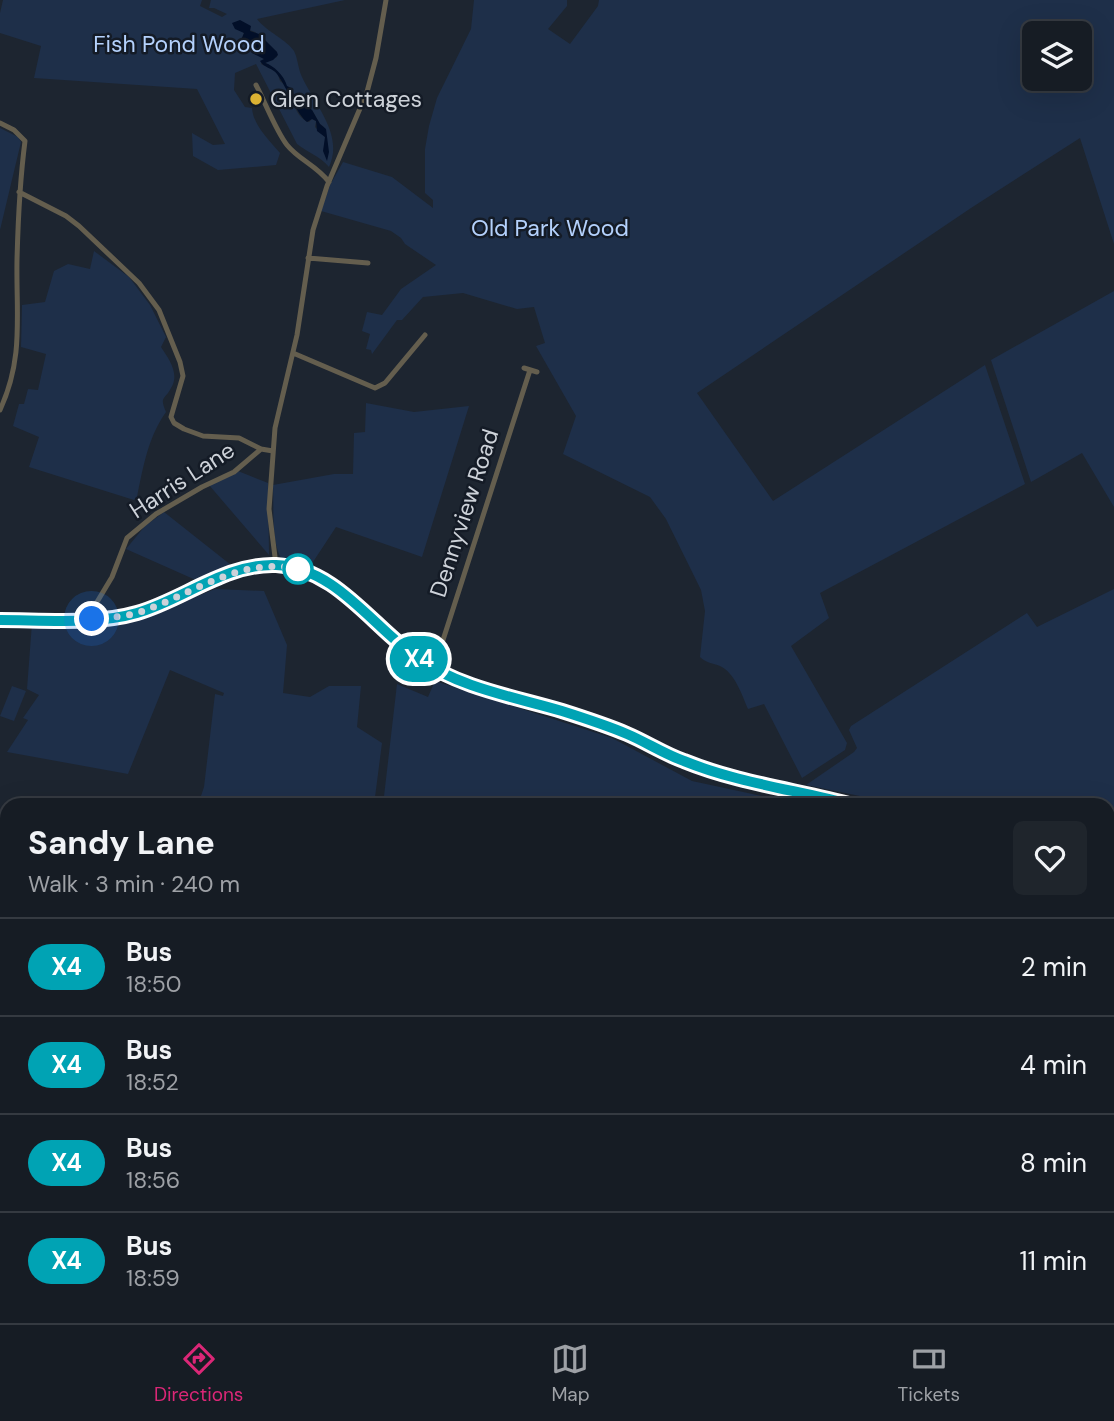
<!DOCTYPE html>
<meta charset="utf-8">
<style>
:root{--surface:#161c24;--page:#1f252c;--text:#f1f3f6;--muted:#9ea1a6;--line:#353a41;--accent:#db2777}
body{margin:0;font-family:"DM Sans",sans-serif;background:var(--page);color:var(--text);height:100vh;display:flex;flex-direction:column;font-size:26px;white-space:nowrap}
*{box-sizing:border-box;margin:0}
p{font-size:23px;color:var(--muted)}
.icon{flex:none;width:38px;height:38px;fill:none;stroke:currentColor;stroke-width:2;stroke-linecap:round;stroke-linejoin:round}
.map{position:relative;flex:1;overflow:hidden}
.sheet{position:absolute;left:0px;top:798px;width:1115px;height:525px;display:flex;flex-direction:column;background:var(--surface);border-radius:21px 21px 0 0;box-shadow:0 7px 28px #0002,0 0 0 2px var(--line)}
.sheet>*{flex:none}
.badge{padding:0 14px;border-radius:23px;font-size:24px;line-height:46px}
.controls{position:absolute;left:1022px;top:21px;display:grid;gap:14px}
.controls a{display:grid;place-items:center;width:70px;height:70px;border-radius:10px;background:var(--surface);box-shadow:0 7px 28px #0002,0 0 0 2px var(--line);font-size:35px}
.you{position:absolute;width:35px;height:35px;margin:-18px;border:5px solid #fff;border-radius:50%;background:#1a73e8;box-shadow:0 0 0 10px #1a73e833}
.map>.badge{position:absolute;translate:-50% -50%;box-shadow:0 0 0 4px #fff}
.round{display:grid;place-items:center;flex:none;width:74px;height:74px;border-radius:10px;background:var(--page)}
.head{display:flex;align-items:center;justify-content:space-between;height:119px;padding:0 28px}
h1{font-size:33px;font-weight:700;line-height:52px}
ul{padding:0;list-style:none}
li{display:flex;align-items:center;gap:21px;height:98px;padding:0 28px;border-top:2px solid var(--line)}
li div{flex:1}
li b{display:block;font-size:26px}
li em{font-style:normal}
li .badge{min-width:77px;font-weight:700;text-align:center}
.tab-bar{display:flex;justify-content:space-around;align-items:center;height:98px;border-top:2px solid var(--line);background:var(--surface);font-size:19px;color:var(--muted)}
.tab-bar a{display:grid;justify-items:center;gap:4px}
.tab-bar .selected{color:var(--accent)}
.map>svg:first-child{display:block}
.green{fill:#1e2f49;fill-rule:evenodd}
.water{fill:#020f28}
.lines{fill:none;stroke-linecap:round;stroke-linejoin:round}
.stream{stroke:#020f28;stroke-width:2}
.minor{stroke:#645e4e;stroke-width:5}
.primary{stroke:#a39777;stroke-width:9}
.line-casing{stroke:#fff;stroke-width:16}
.line{stroke:#00a3b4;stroke-width:10}
.walk{stroke:#cdd2d9;stroke-width:7;stroke-dasharray:0 12.6}
.poi-dot{fill:#dbb233;stroke:#141b26;stroke-width:2.5}
.stop-dot{fill:#fff;stroke:#00a3b4;stroke-width:3.5}
.labels{text-anchor:middle;dominant-baseline:central;stroke-width:5;stroke-linejoin:round;paint-order:stroke}
.park-label{font-size:23px;fill:#b4d1fc;stroke:#141b26}
.poi-label{font-size:23px;fill:#cdd2d9;stroke:#141b26;text-anchor:start}
.street-label{font-size:23px;fill:#cdd2d9;stroke:#141b26}
</style>
<div class="map">
<svg width="1114" height="1323" viewBox="0 0 1114 1323">
<rect width="100%" height="100%" fill="#1d2530"/>
<!-- green -->
<path class="green" d="M3,0h199l-2,6 22,11 5,-3 -13,-6h-5l2,-8h134l-88,19c10,13 30,21 37,32 4,8 4,18 8,26 13,28 42,58 27,90 -9,-11 -21,-14 -32,-23l-41,-80 -21,9 -1,17 11,17 7,1c1,17 18,33 28,45l-4,12 -58,5 -25,-14 -1,-23 21,12 12,-1 -28,-55 -163,-11 7,-32 -41,-13v-20zM234,24l21,8 22,20v5l-12,5c8,8 19,11 21,24l-6,-5 -3,-9 -16,-8 3,-5 -14,-9 -8,-12 2,-5zM286,88l7,4 4,8 15,10 8,14 4,3 4,28 -3,-18 -10,-10 1,-6 -4,-2 -3,3c-15,-5 -14,-22 -23,-34z
M474,0h93v6l-19,23 22,15 28,-38 1,-6h515v244l-34,-106 -109,70 -274,185 76,108 212,-136 40,119 -205,109 9,25 -38,28 56,97 -2,7 -43,28 -38,-74 -16,5c-6,-14 -13,-36 -28,-43 -7,-3 -14,-3 -20,-9l5,-46 -4,-21 -35,-71 -16,-22 -87,-43 13,-38 -40,-70 9,-3 -11,-36 -17,2 -54,-16 -40,4 -21,23h-5l-25,34 -1,-4 -5,-1 4,-15 -8,-3 5,-19 15,3 19,-26 35,-24 -31,-21 -4,-6 -10,-7 -70,-20 9,-26 13,-23 49,15 41,31v-8l-8,-7v-44l4,-23 8,-28 34,-69zM1034,33h46v46h-46z
M0,128l18,9 3,5 -21,88z
M94,251l35,26 21,28 16,32 -5,10c8,12 19,27 10,41 -6,12 -12,8 -5,24 -18,25 -23,56 -29,85l-3,3 -105,-33 10,-30 -26,-11 6,-22h5l4,-15 10,1 8,-36 -25,-7 1,-42 23,-3 9,-31 14,-7 22,5z
M1114,291v216l-32,-54 -51,29 -40,-122z
M366,403l48,9 55,-6 -47,151 -86,-30 -25,38 -8,-4 -21,-2c-11,-15 -8,-55 -9,-74l61,-11h19l1,-41 11,-1z
M238,471l30,12 1,72 -60,-70z
M164,512l67,53 -33,16 -72,-32 19,-23z
M215,589l49,2 23,54 -4,48 27,4 19,-11h32l-4,41 25,16 -8,62h-176l6,-18 11,-93 8,2 1,-3 -54,-23 -42,104 -121,-22 21,-32 -5,-2 16,-23 -12,-6 5,-66h92l21,-6z
M1114,589v251l-6,-1v-34h-204l-98,-20 48,-33 3,-4 -8,-18 2,-4 176,-113 10,14z
M435,681l177,57 80,43 112,24h-421l14,-121 31,13z
M12,686l14,5 -12,30 -14,-5z
M1108,912l6,1v126l-6,3z
M1108,1056l6,13v98l-6,4z
M7,1065v108h-7v-92z
M7,1176v140h199l8,7h-214v-145z
M229,1316h53l-10,7h-45z
M368,1316h113l-4,7h-109z
M529,1316h492v3l-14,4h-480z"/>
<!-- water -->
<path class="water" d="M240,20l11,6 -1,5 9,3 18,18 1,3 -5,5 -8,3c8,2 19,12 22,23l4,2 3,9 18,13 8,14 6,5 3,23 -2,9 -4,-10 2,-14 -8,-6 -1,-10 -4,-2 -5,3c-9,-6 -21,-36 -30,-48 -4,-6 -13,-6 -17,-13l4,-2 -12,-6 -10,-15 2,-5 -9,-4 -3,-6z"/>
<g class="lines">
<!-- stream -->
<path class="stream" d="M102,1323l4,-7"/>
<!-- minor -->
<path class="minor" d="M256,85c9,17 20,46 31,60 12,15 29,20 42,37
M0,123l14,7 11,11c-5,39 -7,79 -8,119 -1,56 7,98 -17,150
M19,192l47,24 13,10 60,57 20,27 21,52 3,14 -10,34 -2,7 3,6 10,6 19,7 36,2 22,11 12,2
M308,258l60,5
M293,353l82,35 10,-5 40,-48
M524,368l13,4
M276,565l-7,-56 6,-81 22,-93 16,-105 14,-44 40,-94 9,-34 10,-58
M92,619l2,-12 18,-30 15,-39 29,-24 46,-27 32,-15 27,-23
M434,668l96,-298
M1027,1316l1,7"/>
<!-- primary -->
<path class="primary" d="M0,620c42,0 97,5 137,-7 46,-13 89,-50 139,-48 61,3 97,62 143,94 41,29 96,38 143,52 22,7 44,14 65,23 19,9 38,20 57,27 54,22 113,30 169,44
M1108,847h6"/>
</g>
<g class="lines">
<!-- line casing -->
<g class="line-casing">
<path id="line" d="M0,620c42,0 96,5 137,-7 46,-13 89,-50 139,-48 61,3 96,62 143,94 41,29 96,38 143,52 22,7 44,14 65,23 19,8 37,20 57,27 54,22 113,29 169,44"/>
</g>
<!-- line -->
<use href="#line" class="line"/>
<!-- walk -->
<path class="walk" d="M92,619c15,-1 32,-2 48,-7 52,-17 100,-56 158,-43"/>
</g>
<!-- markers -->
<circle class="poi-dot" cx="256" cy="99" r="7"/>
<circle class="stop-dot" cx="298" cy="569" r="14"/>
<g class="labels">
<!-- park labels -->
<g class="park-label">
<text x="179" y="44">Fish Pond Wood</text>
<text x="550" y="228">Old Park Wood</text>
</g>
<!-- poi labels -->
<g class="poi-label">
<text x="270" y="99">Glen Cottages</text>
</g>
<!-- street labels -->
<g class="street-label">
<text transform="translate(182 480) rotate(-33)">Harris Lane</text>
<text transform="translate(464 513) rotate(-72)">Dennyview Road</text>
</g>
</g>
</svg>
<div class="controls">
<a><svg class="icon" aria-label="layers" viewBox="0 0 24 24"><path d="M12 4l9 5-9 5-9-5zM3 14l9 5 9-5"/></svg></a>
</div>
<div class="you" style="left:92px;top:619px"></div>
<b class="badge" style="left:419px;top:659px;background:#00a3b4;color:#fff">X4</b>
<section class="sheet">
<div class="head"><div><h1>Sandy Lane</h1><p>Walk · 3 min · 240 m</p></div><a class="round"><svg class="icon" aria-label="heart" viewBox="0 0 24 24"><path d="M12 20l-8-8c-3-5 5-10 8-4 3-6 11-1 8 4z"/></svg></a></div>
<ul>
<li><span class="badge" style="background:#00a3b4;color:#fff">X4</span><div><b>Bus</b><p>18:50</p></div><em>2 min</em></li>
<li><span class="badge" style="background:#00a3b4;color:#fff">X4</span><div><b>Bus</b><p>18:52</p></div><em>4 min</em></li>
<li><span class="badge" style="background:#00a3b4;color:#fff">X4</span><div><b>Bus</b><p>18:56</p></div><em>8 min</em></li>
<li><span class="badge" style="background:#00a3b4;color:#fff">X4</span><div><b>Bus</b><p>18:59</p></div><em>11 min</em></li>
</ul>
</section>
</div>
<nav class="tab-bar">
<a class="selected"><svg class="icon" aria-label="directions" viewBox="0 0 24 24"><path d="M12 3l9 9-9 9-9-9zM9 14v-3h6M13 9l2 2-2 2"/></svg>Directions</a>
<a><svg class="icon" aria-label="map" viewBox="0 0 24 24"><path d="M3 6l6-2 6 2 6-2v14l-6 2-6-2-6 2zM9 4v14M15 6v14"/></svg>Map</a>
<a><svg class="icon" aria-label="tickets" viewBox="0 0 24 24"><path d="M3 7h18v10H3zM15 7v10"/></svg>Tickets</a>
</nav>
